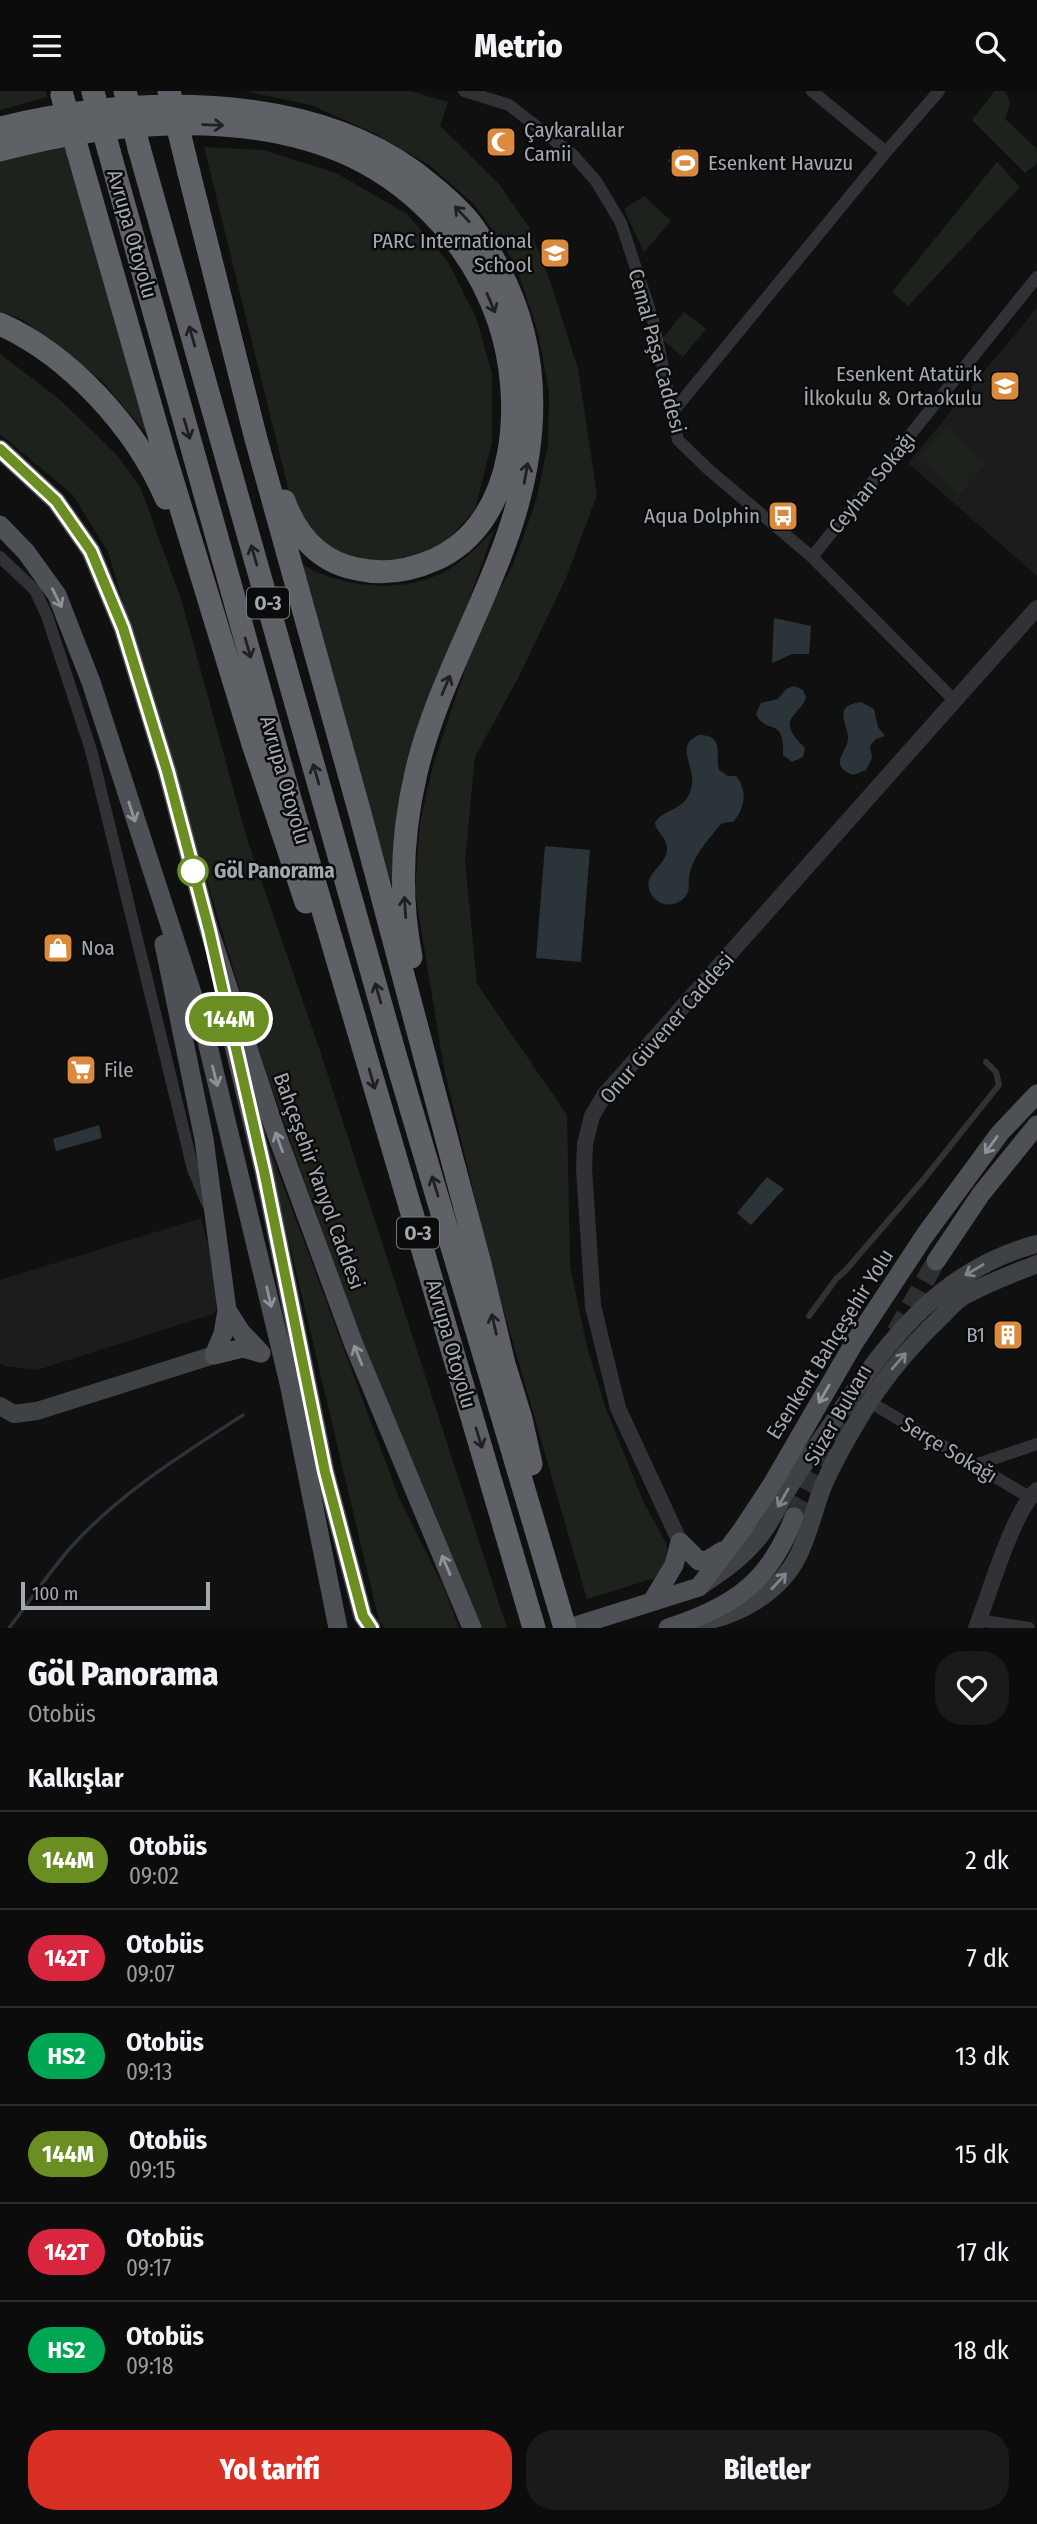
<!DOCTYPE html>
<html lang="tr">
<meta charset="utf-8">
<style>
:root{--surface:#0c0c0d;--page:#1a1a1b;--text:#f1f3f6;--muted:#9a9b9d;--line:#2c2c2e;--accent:#d93025}
body{margin:0;font-family:"Fira Sans Condensed",sans-serif;background:var(--page);color:var(--text);height:100vh;display:flex;flex-direction:column;font-size:26px;white-space:nowrap}
*{box-sizing:border-box;margin:0}
p{font-size:23px;color:var(--muted)}
.icon{flex:none;width:38px;height:38px;fill:none;stroke:currentColor;stroke-width:2;stroke-linecap:round;stroke-linejoin:round}
.map{position:relative;height:1537px;overflow:hidden}
.drawer{display:flex;flex-direction:column;background:var(--surface);flex:1}
.drawer>*{flex:none}
.badge{padding:0 14px;border-radius:23px;font-size:24px;line-height:46px}
.scale{position:absolute;left:21px;bottom:18px;width:189px;box-sizing:border-box;padding-left:7px;border:4px solid #a2a9b0;border-top:0;font-size:19px;line-height:24px;white-space:nowrap;color:#a2a9b0;-webkit-text-stroke:5px #0b0b0c;paint-order:stroke}
.map>.badge{position:absolute;translate:-50% -50%;box-shadow:0 0 0 4px #fff}
h2{padding:0 28px;font-size:26px;line-height:63px}
.round{display:grid;place-items:center;flex:none;width:74px;height:74px;border-radius:28px;background:var(--page)}
.head{display:flex;align-items:center;justify-content:space-between;height:119px;padding:0 28px}
h1{font-size:33px;font-weight:800;line-height:52px}
.cta{display:flex;gap:14px;margin-top:auto;padding:14px 28px}
.cta a{flex:1;height:80px;border-radius:28px;background:var(--accent);color:#fff;font-size:28px;font-weight:800;line-height:80px;text-align:center}
.cta a+a{background:var(--page);color:var(--text)}
ul{padding:0;list-style:none}
li{display:flex;align-items:center;gap:21px;height:98px;padding:0 28px;border-top:2px solid var(--line)}
li div{flex:1}
li b{display:block;font-size:26px}
li em{font-style:normal}
li .badge{min-width:77px;font-weight:700;text-align:center}
header{display:flex;justify-content:space-between;align-items:center;height:91px;padding:0 28px;background:var(--surface);font-size:32px;font-weight:800}
.map>svg:first-child{display:block}
.built{fill:#1c1c1d}
.green{fill:#1d231c}
.water{fill:#2b3438}
.lines{fill:none;stroke-linecap:round;stroke-linejoin:round}
.stream{stroke:#2b3438;stroke-width:3.5}
.primary-tunnel{stroke:#2d2f31;stroke-width:19;stroke-dasharray:19 10;stroke-linecap:butt}
.service{stroke:#313235;stroke-width:6}
.minor{stroke:#313235;stroke-width:12}
.tertiary{stroke:#313235;stroke-width:16}
.secondary{stroke:#3f4245;stroke-width:18}
.primary{stroke:#4d5054;stroke-width:19}
.motorway{stroke:#5e6166;stroke-width:23}
.motorway-bridge{stroke:#5e6166;stroke-width:23}
.oneway{stroke:#202022}
.oneway2{stroke:#8d9399}
.oneway3{stroke:#7f858b}
.line-casing{stroke:#fff;stroke-width:16}
.line{stroke:#6b8e23;stroke-width:10}
.stop-dot{fill:#fff;stroke:#6b8e23;stroke-width:3.5}
.labels{text-anchor:middle;dominant-baseline:central;stroke-width:5;stroke-linejoin:round;paint-order:stroke}
.shield{fill:#0b0b0c;stroke:#757a7f;stroke-width:2}
.shield-label{font-size:19px;font-weight:bold;fill:#a2a9b0}
.poi-label{font-size:21px;fill:#a2a9b0;stroke:#0b0b0c;text-anchor:start}
.street-label{font-size:21px;fill:#a2a9b0;stroke:#0b0b0c}
.stop-label{font-size:21px;font-weight:bold;fill:#a2a9b0;stroke:#0b0b0c;text-anchor:start}
</style>
<header><svg class="icon" aria-label="menu" viewBox="0 0 24 24"><path d="M4 6h16M4 12h16M4 18h16"/></svg>Metrio<svg class="icon" aria-label="search" viewBox="0 0 24 24"><circle cx="10" cy="10" r="6"/><path d="M15 15l6 6"/></svg></header>
<div class="map">
<svg width="1037" height="1537" viewBox="0 0 1037 1537">
<rect width="100%" height="100%" fill="#101011"/>
<!-- built -->
<path class="built" d="M1037,217v268l-129,-113z
M201,1127l22,82 -10,14 -176,56 -33,-4 -4,-3v-83z"/>
<!-- green -->
<path class="green" d="M0,0h46l1,6 -47,13z
M245,0h165l38,11 -8,24 59,58 30,43 22,57 27,85 19,126 -31,83 -48,100 -43,79 -10,104 12,123 90,131 3,151 17,81 19,62 38,94 22,40 2,16 -13,19 -68,21 -95,-329 -48,-202 -29,-176 5,-70 14,-60 45,-134 34,-63 23,-64 12,-56 1,-53 -11,-60 -23,-69 -40,-58 -46,-40 -55,-32 -63,-28z
M995,0h10l5,12 -5,16 32,30v14l-12,10 -53,-53z
M204,56l59,3 73,23 71,41 41,48 28,55 16,57v67l-17,69 -36,39 -38,10 -32,2 -23,-4 -23,-14 -21,-20 -12,-27z
M65,57l86,291 -49,-58 -79,-61 -23,-9v-151z
M997,71l23,25 -112,119 -16,-14z
M644,105l27,25 -27,31 -20,-43z
M684,221l22,17 -23,28 -21,-18z
M0,263l58,44 60,58 23,33 40,110 66,240 73,212 187,577h-25l-58,-141 -56,-126 -95,-270 -27,-80 -138,-459 -35,-57 -73,-61z
M946,335l41,37 -28,32 -41,-37z
M494,439l-89,250 -13,106 -91,-322c40,23 96,30 139,10 21,-10 38,-28 54,-44z
M262,1037l137,370 46,92 14,38h-74l-6,-7z"/>
<!-- water -->
<path class="water" d="M679,55l22,20 -10,13 -23,-18z
M774,527l37,8 -2,28h-17l-20,9z
M794,595l9,4 3,7c-3,14 -24,20 -13,37 3,6 8,9 12,14l-2,9 -11,5 -9,-7c2,-40 -17,-19 -27,-41l5,-11 17,-4 8,-10z
M861,611l13,7 4,18 7,9 -9,3 -6,7 2,12 -6,12 -13,5c-27,-11 -4,-23 -5,-38 -1,-15 -16,-31 13,-35z
M699,644c26,0 16,19 20,35l9,6h8c12,14 9,33 -3,46 -15,0 -13,4 -21,13 -10,12 -21,26 -23,43 -1,6 1,10 -2,16 -9,16 -33,13 -38,-5 -4,-16 15,-22 18,-38 1,-14 -10,-17 -12,-28 8,-16 33,-10 37,-39 3,-18 -18,-39 7,-49z
M545,755l45,4 -9,112 -45,-4z
M99,1034l3,13 -46,13 -3,-12z
M767,1086l17,12 -33,36 -14,-12z"/>
<g class="lines">
<!-- stream -->
<path class="stream" d="M9,1537c21,-27 40,-56 63,-82 48,-53 111,-92 171,-131"/>
<!-- primary-tunnel -->
<path class="primary-tunnel" d="M896,1241l40,-71
M794,1426l75,-137"/>
<!-- service -->
<path class="service" d="M809,1225l27,-37 10,-9 78,-91 75,-94 -3,-13 -10,-10"/>
<!-- minor -->
<path class="minor" d="M464,0l45,14 64,50 23,26 25,42 32,97 25,120 31,30 103,87 143,144
M812,0l74,61
M671,323l215,-262 53,-61
M0,466l35,33 12,26 44,134 102,419 14,34
M812,466l225,-280
M870,1311l159,95
M975,1374l62,-21
M979,1529l50,8"/>
<!-- tertiary -->
<path class="tertiary" d="M680,1451l-62,-134 -25,-102 -9,-137 1,-25 7,-28 13,-22 432,-486
M976,1537c13,-33 37,-117 61,-138"/>
<!-- secondary -->
<path class="secondary" d="M0,1315l14,8 23,-3 177,-56
M702,1494c23,-15 44,-30 60,-52 11,-14 18,-31 27,-46 16,-25 34,-50 51,-75 51,-76 104,-144 197,-168
M695,1532c41,-6 84,-29 103,-67 11,-22 16,-47 25,-70 9,-21 20,-41 32,-61 23,-40 52,-76 86,-108 7,-7 14,-16 23,-21 23,-13 48,-22 73,-32"/>
<!-- primary -->
<path class="primary" d="M0,358l56,52 35,50 32,77 44,143 42,159 66,200 79,215 118,283
M0,434l26,27 31,43 34,87 114,351 84,350 49,245
M164,853l40,195 23,171 -4,24 -9,21 29,-7 18,5
M233,950l31,130 61,301 38,144 8,12
M936,1170l45,-67 56,-69
M227,1219l14,22 20,21
M680,1451l19,19 10,-2 13,-8
M653,1509l21,-35 6,-23
M569,1537l130,-41 43,-57 29,-44 83,-143 71,-108 75,-102 37,-39
M668,1537c65,-21 102,-46 126,-111"/>
<!-- motorway -->
<path class="motorway" d="M0,37c130,-32 302,-37 413,43 19,15 37,29 53,47 10,11 17,25 25,37 59,99 48,206 6,309 -27,69 -64,136 -81,209 -14,60 -17,123 -5,184
M139,57l257,910 169,570
M0,59c110,-29 246,-43 352,6 69,33 123,95 147,166 26,77 20,201 -65,238 -25,11 -50,15 -77,9 -37,-7 -60,-33 -73,-68
M109,60l182,651 243,826
M78,61l87,304 88,288 53,158
M189,82l67,266 105,378 119,447 24,100 17,55 10,45
M0,233c70,31 136,104 166,174"/>
<!-- motorway-bridge -->
<path class="motorway-bridge" d="M125,0l14,57
M169,0l20,82
M93,1l16,59
M62,4l16,57"/>
</g>
<!-- one-way arrows -->
<defs><path id="oneway-shaft" d="M-6 0H5M1.5-3L5.5 0L1.5 3" fill="none" stroke-width="1.6" stroke-linecap="round" stroke-linejoin="round" transform="scale(1.75)"/></defs>
<g class="oneway">
<use href="#oneway-shaft" transform="translate(213 34) rotate(2)"/>
<use href="#oneway-shaft" transform="translate(462 123) rotate(-133)"/>
<use href="#oneway-shaft" transform="translate(491 212) rotate(67)"/>
<use href="#oneway-shaft" transform="translate(192 245) rotate(-106)"/>
<use href="#oneway-shaft" transform="translate(187 338) rotate(74)"/>
<use href="#oneway-shaft" transform="translate(526 382) rotate(-80)"/>
<use href="#oneway-shaft" transform="translate(254 464) rotate(-106)"/>
<use href="#oneway-shaft" transform="translate(248 557) rotate(74)"/>
<use href="#oneway-shaft" transform="translate(446 594) rotate(-67)"/>
<use href="#oneway-shaft" transform="translate(316 683) rotate(-106)"/>
<use href="#oneway-shaft" transform="translate(405 816) rotate(-94)"/>
<use href="#oneway-shaft" transform="translate(378 902) rotate(-106)"/>
<use href="#oneway-shaft" transform="translate(372 988) rotate(74)"/>
<use href="#oneway-shaft" transform="translate(435 1095) rotate(-107)"/>
<use href="#oneway-shaft" transform="translate(494 1233) rotate(-103)"/>
<use href="#oneway-shaft" transform="translate(479 1347) rotate(73)"/>
</g>
<g class="oneway2">
<use href="#oneway-shaft" transform="translate(57 507) rotate(63)"/>
<use href="#oneway-shaft" transform="translate(132 721) rotate(72)"/>
<use href="#oneway-shaft" transform="translate(215 985) rotate(76)"/>
<use href="#oneway-shaft" transform="translate(279 1051) rotate(-110)"/>
<use href="#oneway-shaft" transform="translate(991 1054) rotate(126)"/>
<use href="#oneway-shaft" transform="translate(269 1206) rotate(77)"/>
<use href="#oneway-shaft" transform="translate(358 1264) rotate(-112)"/>
<use href="#oneway-shaft" transform="translate(824 1303) rotate(120)"/>
<use href="#oneway-shaft" transform="translate(446 1474) rotate(-113)"/>
</g>
<g class="oneway3">
<use href="#oneway-shaft" transform="translate(974 1179) rotate(149)"/>
<use href="#oneway-shaft" transform="translate(899 1270) rotate(-49)"/>
<use href="#oneway-shaft" transform="translate(783 1407) rotate(120)"/>
<use href="#oneway-shaft" transform="translate(779 1490) rotate(-47)"/>
</g>
<g class="lines">
<!-- line casing -->
<g class="line-casing">
<path id="line" d="M0,358l56,52 35,50 32,77 44,143 42,159 55,241 61,301 38,144 8,12"/>
</g>
<!-- line -->
<use href="#line" class="line"/>
</g>
<!-- icons -->
<defs>
<g id="mosque-square" transform="scale(1.575)"><rect x="-9" y="-9" width="18" height="18" rx="4" fill="#db8a3d" stroke="#0b0b0c"/><path d="M3.5-4.9A6 6 0 1 0 3.5 4.9A5 5 0 1 1 3.5-4.9Z" fill="#fff"/></g>
<g id="stadium-square" transform="scale(1.575)"><rect x="-9" y="-9" width="18" height="18" rx="4" fill="#db8a3d" stroke="#0b0b0c"/><path d="M0-5a6.5 5 0 1 0 0 10a6.5 5 0 1 0 0-10ZM-3.5-1.8h7v3.6h-7Z" fill="#fff"/></g>
<g id="school-square" transform="scale(1.575)"><rect x="-9" y="-9" width="18" height="18" rx="4" fill="#db8a3d" stroke="#0b0b0c"/><path d="M0-5L7-2L0 1L-7-2ZM-4 1L0 2.5L4 1V4Q0 6-4 4Z" fill="#fff"/></g>
<g id="bus-square" transform="scale(1.575)"><rect x="-9" y="-9" width="18" height="18" rx="4" fill="#db8a3d" stroke="#0b0b0c"/><path d="M-5-6H5V4H4V6H2V4H-2V6H-4V4H-5ZM-3.5-4V0h7V-4ZM-3.5 1.2v1.5H-2V1.2ZM2 1.2v1.5H3.5V1.2Z" fill="#fff"/></g>
<g id="shop-square" transform="scale(1.575)"><rect x="-9" y="-9" width="18" height="18" rx="4" fill="#db8a3d" stroke="#0b0b0c"/><path d="M-5-2.5h2.3a2.7 3.5 0 0 1 5.4 0H5L5.5 6h-11ZM-1.5-2.5h3a1.5 2.3 0 0 0-3 0Z" fill="#fff"/></g>
<g id="supermarket-square" transform="scale(1.575)"><rect x="-9" y="-9" width="18" height="18" rx="4" fill="#db8a3d" stroke="#0b0b0c"/><path d="M-6-5.5h2.5l.6 2H6L4.5 2H-2.5L-4.4-4H-6ZM-1.5 3.2a1.3 1.3 0 1 0 .1 0ZM3 3.2a1.3 1.3 0 1 0 .1 0Z" fill="#fff"/></g>
<g id="building-square" transform="scale(1.575)"><rect x="-9" y="-9" width="18" height="18" rx="4" fill="#db8a3d" stroke="#0b0b0c"/><path d="M-4-6H4V6H1V3H-1V6H-4ZM-2.5-4.3h1.7v1.8h-1.7ZM.8-4.3h1.7v1.8H.8ZM-2.5-1h1.7V.8h-1.7ZM.8-1h1.7V.8H.8Z" fill="#fff"/></g>
</defs>
<g fill-rule="evenodd">
<use href="#mosque-square" x="501" y="51"/>
<use href="#stadium-square" x="685" y="72"/>
<use href="#school-square" x="555" y="162"/>
<use href="#school-square" x="1005" y="295"/>
<use href="#bus-square" x="783" y="425"/>
<use href="#shop-square" x="58" y="857"/>
<use href="#supermarket-square" x="81" y="979"/>
<use href="#building-square" x="1008" y="1244"/>
</g>
<!-- markers -->
<circle class="stop-dot" cx="193" cy="780" r="14"/>
<g class="labels">
<!-- shield labels -->
<g class="shield">
<rect x="247" y="496.5" width="42" height="31" rx="5"/>
<rect x="397" y="1126.5" width="42" height="31" rx="5"/>
</g>
<g class="shield-label">
<text x="268" y="512">O-3</text>
<text x="418" y="1142">O-3</text>
</g>
<!-- poi labels -->
<g class="poi-label">
<text x="524" y="39">Çaykaralılar<tspan x="524" dy="24">Camii</tspan></text>
<text x="708" y="72">Esenkent Havuzu</text>
<text x="532" y="150" text-anchor="end">PARC International<tspan x="532" dy="24">School</tspan></text>
<text x="982" y="283" text-anchor="end">Esenkent Atatürk<tspan x="982" dy="24">İlkokulu &amp; Ortaokulu</tspan></text>
<text x="760" y="425" text-anchor="end">Aqua Dolphin</text>
<text x="81" y="857">Noa</text>
<text x="104" y="979">File</text>
<text x="985" y="1244" text-anchor="end">B1</text>
</g>
<!-- street labels -->
<g class="street-label">
<text transform="translate(132 143) rotate(74)">Avrupa Otoyolu</text>
<text transform="translate(657 260) rotate(75)">Cemal Paşa Caddesi</text>
<text transform="translate(872 392) rotate(-51)">Ceyhan Sokağı</text>
<text transform="translate(285 689) rotate(74)">Avrupa Otoyolu</text>
<text transform="translate(667 937) rotate(-49)">Onur Güvener Caddesi</text>
<text transform="translate(319 1090) rotate(70)">Bahçeşehir Yanyol Caddesi</text>
<text transform="translate(451 1253) rotate(74)">Avrupa Otoyolu</text>
<text transform="translate(830 1253) rotate(-58)">Esenkent Bahçeşehir Yolu</text>
<text transform="translate(838 1324) rotate(-60)">Süzer Bulvarı</text>
<text transform="translate(949 1359) rotate(31)">Serçe Sokağı</text>
</g>
<!-- stop labels -->
<g class="stop-label">
<text x="214" y="780">Göl Panorama</text>
</g>
</g>
</svg>
<div class="scale">100 m</div>
<b class="badge" style="left:229px;top:928px;background:#6b8e23;color:#fff">144M</b>
</div>
<section class="drawer">
<div class="head"><div><h1>Göl Panorama</h1><p>Otobüs</p></div><a class="round"><svg class="icon" aria-label="heart" viewBox="0 0 24 24"><path d="M12 20l-8-8c-3-5 5-10 8-4 3-6 11-1 8 4z"/></svg></a></div>
<h2>Kalkışlar</h2>
<ul>
<li><span class="badge" style="background:#6b8e23;color:#fff">144M</span><div><b>Otobüs</b><p>09:02</p></div><em>2 dk</em></li>
<li><span class="badge" style="background:#d7263d;color:#fff">142T</span><div><b>Otobüs</b><p>09:07</p></div><em>7 dk</em></li>
<li><span class="badge" style="background:#00a651;color:#fff">HS2</span><div><b>Otobüs</b><p>09:13</p></div><em>13 dk</em></li>
<li><span class="badge" style="background:#6b8e23;color:#fff">144M</span><div><b>Otobüs</b><p>09:15</p></div><em>15 dk</em></li>
<li><span class="badge" style="background:#d7263d;color:#fff">142T</span><div><b>Otobüs</b><p>09:17</p></div><em>17 dk</em></li>
<li><span class="badge" style="background:#00a651;color:#fff">HS2</span><div><b>Otobüs</b><p>09:18</p></div><em>18 dk</em></li>
</ul>
<div class="cta"><a>Yol tarifi</a><a>Biletler</a></div>
</section>
